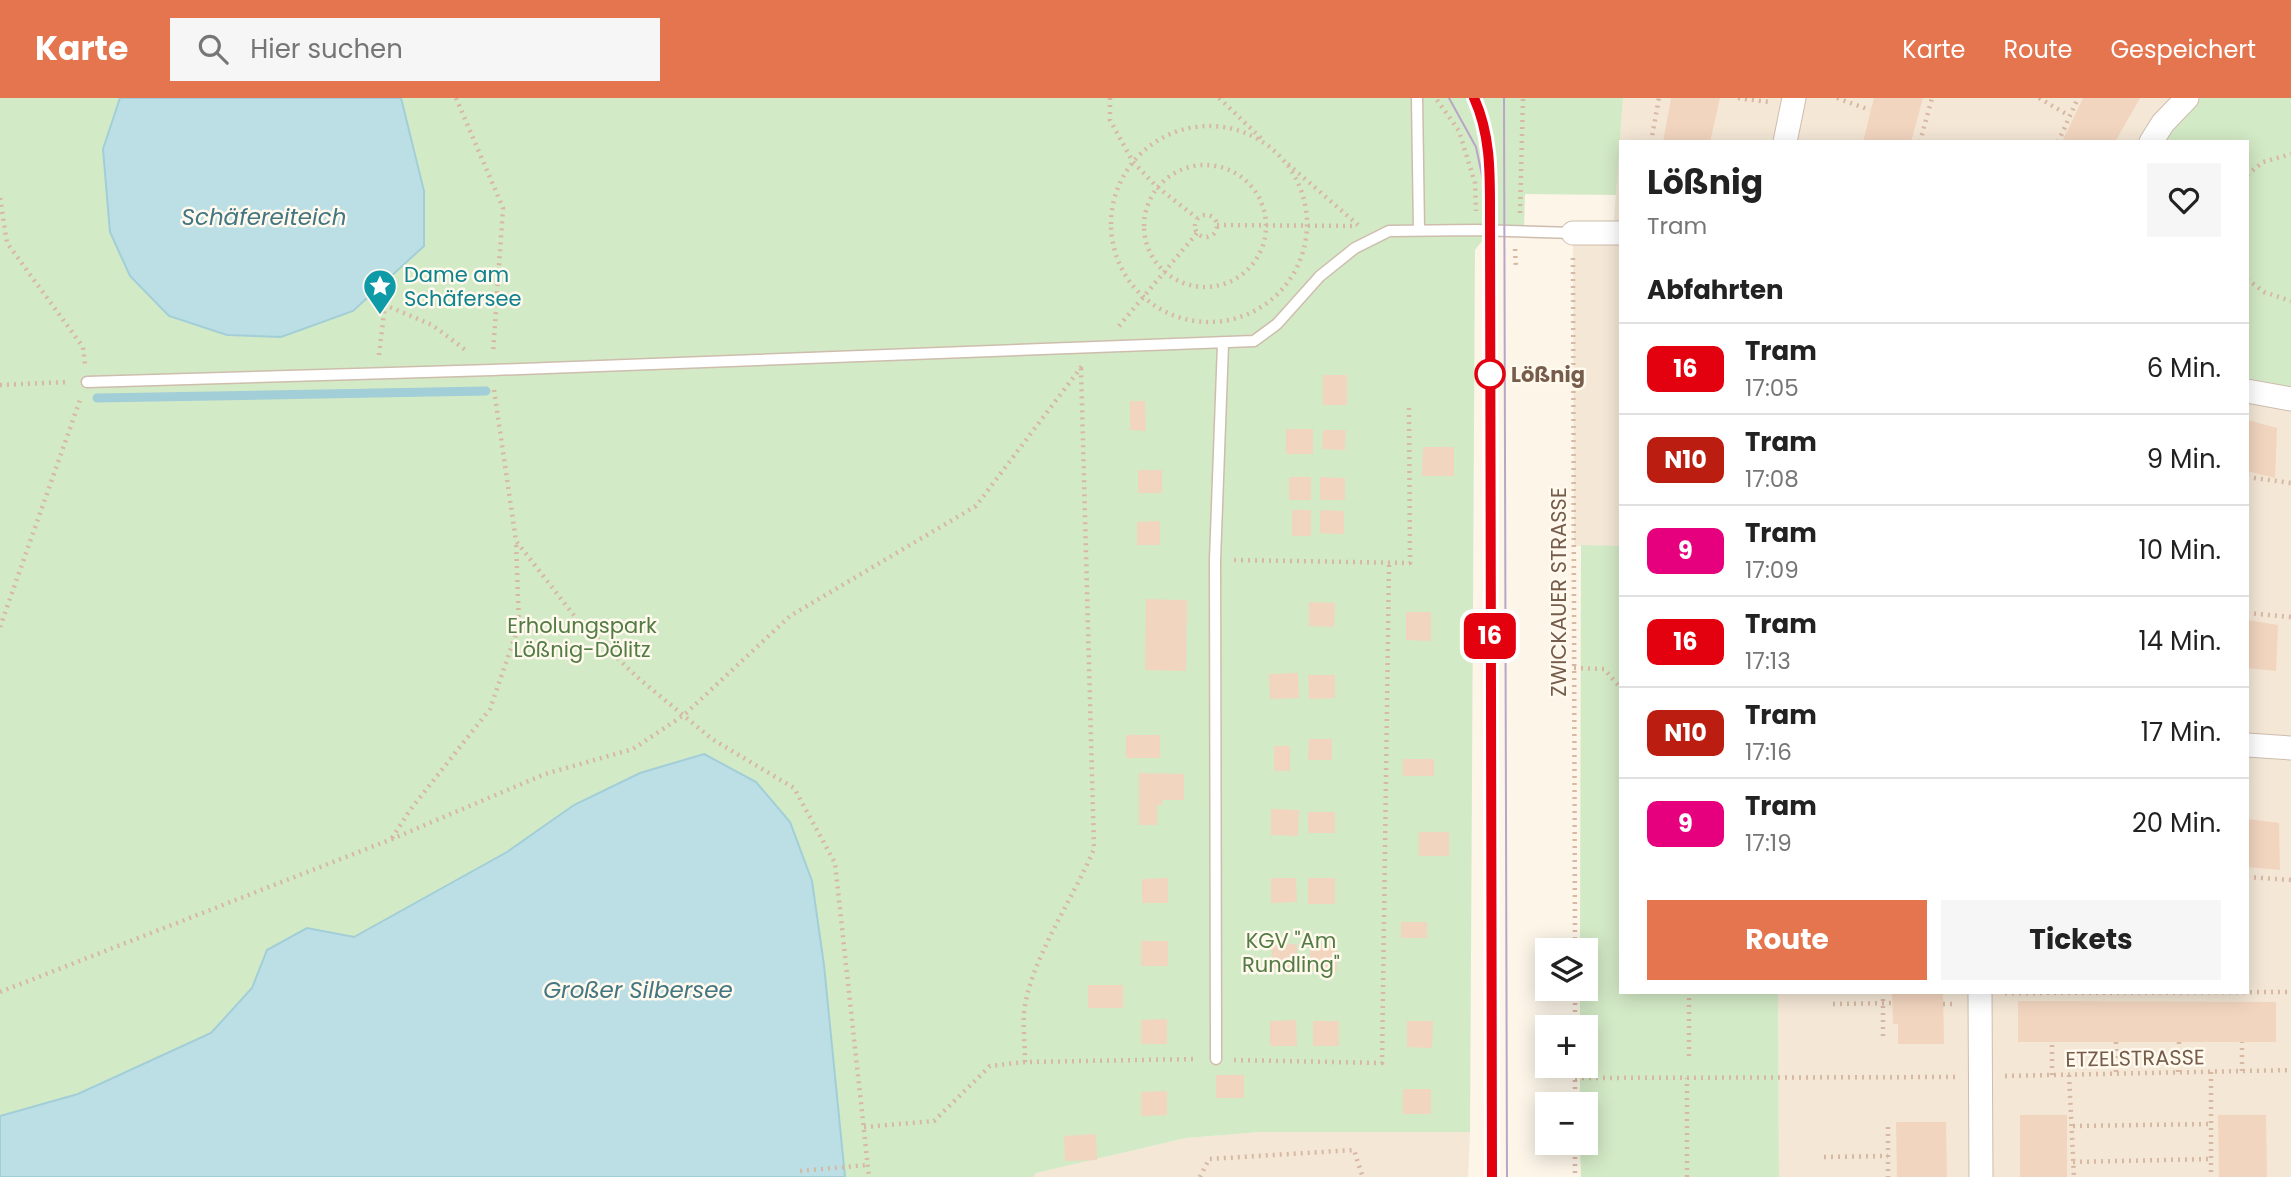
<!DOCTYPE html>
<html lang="de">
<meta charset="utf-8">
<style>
:root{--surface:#fff;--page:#f6f6f6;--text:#222;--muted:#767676;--line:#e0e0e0;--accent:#e5754e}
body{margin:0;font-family:Poppins,sans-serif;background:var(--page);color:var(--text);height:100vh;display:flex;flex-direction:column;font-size:26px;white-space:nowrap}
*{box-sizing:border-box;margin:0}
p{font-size:23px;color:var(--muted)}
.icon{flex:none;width:38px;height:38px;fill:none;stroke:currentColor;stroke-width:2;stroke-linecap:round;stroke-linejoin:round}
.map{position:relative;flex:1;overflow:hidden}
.sheet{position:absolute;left:1619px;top:42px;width:630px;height:854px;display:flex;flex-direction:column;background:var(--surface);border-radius:0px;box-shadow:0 4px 18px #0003}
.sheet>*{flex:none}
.badge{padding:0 14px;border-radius:10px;font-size:24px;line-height:46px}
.tools{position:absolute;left:1535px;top:840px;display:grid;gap:14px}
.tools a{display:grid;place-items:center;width:63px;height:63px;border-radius:0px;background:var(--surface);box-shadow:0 4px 18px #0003;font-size:35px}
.map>.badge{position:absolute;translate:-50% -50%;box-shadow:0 0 0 4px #fff}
h2{padding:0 28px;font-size:26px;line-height:63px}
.round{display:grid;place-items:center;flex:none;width:74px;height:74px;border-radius:0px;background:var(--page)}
.overview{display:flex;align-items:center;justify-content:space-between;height:119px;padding:0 28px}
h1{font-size:33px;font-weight:700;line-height:52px}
.primary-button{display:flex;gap:14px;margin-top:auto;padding:14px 28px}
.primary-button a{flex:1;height:80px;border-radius:0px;background:var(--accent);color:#fff;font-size:28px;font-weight:700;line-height:80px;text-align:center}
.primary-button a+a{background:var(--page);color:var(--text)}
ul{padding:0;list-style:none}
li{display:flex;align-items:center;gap:21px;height:91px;padding:0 28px;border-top:2px solid var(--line)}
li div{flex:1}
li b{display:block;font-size:26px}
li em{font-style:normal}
li .badge{min-width:77px;font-weight:700;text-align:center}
header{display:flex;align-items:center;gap:42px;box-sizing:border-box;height:98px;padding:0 35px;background:var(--accent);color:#fff}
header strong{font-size:33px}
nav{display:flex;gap:38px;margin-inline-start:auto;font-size:24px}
.search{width:490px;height:63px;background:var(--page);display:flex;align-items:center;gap:18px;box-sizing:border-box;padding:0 24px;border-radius:0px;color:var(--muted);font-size:26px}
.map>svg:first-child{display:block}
.residential{fill:#f4e7d6}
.green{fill:#d3eac6}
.water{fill:#bcdfe6;stroke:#a2ced8;stroke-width:2}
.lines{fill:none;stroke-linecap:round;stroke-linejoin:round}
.stream{stroke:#a2ced8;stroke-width:9}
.building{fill:#f2d5bf}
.lane-casing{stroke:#cebdad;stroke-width:13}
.street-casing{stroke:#cebdad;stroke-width:25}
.path{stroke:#d7b8a2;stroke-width:4.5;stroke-dasharray:2 5;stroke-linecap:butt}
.lane{stroke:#fff;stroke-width:10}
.street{stroke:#fff;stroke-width:23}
.tram{stroke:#b8a5c7;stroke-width:2}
.line-casing{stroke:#fff;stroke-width:16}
.line{stroke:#e3000f;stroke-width:10}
.stop-dot{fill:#fff;stroke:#e3000f;stroke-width:3.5}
.labels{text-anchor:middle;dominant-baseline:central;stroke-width:5;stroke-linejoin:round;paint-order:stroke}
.culture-label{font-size:21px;fill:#0d838f;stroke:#fff9ee;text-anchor:start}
.stop-label{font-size:21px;font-weight:bold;fill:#765c4b;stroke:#fff9ee;text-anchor:start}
.street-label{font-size:21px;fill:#765c4b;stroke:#fff9ee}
.park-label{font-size:21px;fill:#527c43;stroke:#fff9ee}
.water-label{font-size:23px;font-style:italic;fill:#427683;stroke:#fff9ee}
</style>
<header>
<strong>Karte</strong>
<div class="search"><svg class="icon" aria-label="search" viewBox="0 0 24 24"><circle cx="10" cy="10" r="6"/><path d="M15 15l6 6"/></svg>Hier suchen</div>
<nav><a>Karte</a><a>Route</a><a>Gespeichert</a></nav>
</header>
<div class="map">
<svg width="2291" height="1079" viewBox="0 0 2291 1079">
<rect width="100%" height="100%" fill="#fcf5e8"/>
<!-- residential -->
<path class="residential" d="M1623,0h668v1079h-512l-1,-185h469v-850h-627v404h-46l-1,-313 40,-1z
M1261,1034h209l-2,45h-435l2,-4 151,-35z"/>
<!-- green -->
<path class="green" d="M0,0h1623l-7,97 -91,-1 -1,37h-34l-15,19 -5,882h-209l-75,6 -150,35 -3,4h-1033z
M2201,0h90v289l-44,-9v-236h-84z
M1581,447l39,1v446h158l1,185h-198l-1,-34h6v-39h-6v-38h6v-39h-6v-38h6v-39h-6z"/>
<!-- water -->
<path class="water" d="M120,0h281l23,93v55l-71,65 -72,26 -54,-2 -58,-19 -39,-40 -20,-44 -7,-83z
M704,656l52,28 34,40 22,59 12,84 21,212h-845v-61l78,-22 133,-61 41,-45 15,-38 40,-22 47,9 153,-85 67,-47 66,-32z"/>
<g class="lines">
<!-- stream -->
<path class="stream" d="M97,300l389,-7"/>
</g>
<!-- building -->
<path class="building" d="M1671,0h49l-10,44h-47z
M1874,0h49l-12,44h-48z
M2083,0h57l-25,44h-53z
M1323,277h24v30h-24z
M1130,303h15l1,30 -16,-1z
M2247,322l30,8 -2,50 -28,-7z
M1286,331h27v25h-27z
M1323,332h23l-1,20 -23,-1z
M1423,349h31v29h-32z
M1138,372h24v23h-24z
M1289,379h22v23h-22z
M1320,379l25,1v22h-25z
M1292,412h19v26h-19z
M1320,412l24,1v23l-24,-1z
M1160,423v24h-23v-23z
M1146,501l41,1 -1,71 -41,-1z
M1309,504l26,1 -1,24 -25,-1z
M1406,514h25v29l-25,-1z
M2247,522l31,5 -2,46 -29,-3z
M1298,575l1,25 -29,1 -1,-25z
M1308,577h27v23l-26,1z
M1126,637h34v23h-34z
M1309,641h23v21h-24z
M1274,648h16v25h-16z
M1403,661h31v17h-31z
M1139,675l45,1v26h-22v5h-5v20h-18z
M1271,711l28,1 -1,26 -27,-1z
M1308,714h27v21h-27z
M2247,721l32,4 1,47 -33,-3z
M1419,734h30v24h-30z
M1168,780v25h-26v-24z
M1271,780h25l1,24 -26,1z
M1308,780h27v26h-27z
M1401,824h26v16h-26z
M1141,843h27v25h-27z
M1297,846v25l-25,-1v-23z
M1310,847h27v26h-27z
M1088,887h35v23h-35z
M1892,894h51l1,52h-46v-20h-5z
M2018,903l258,1v40h-258z
M1167,921v25h-26v-24z
M1296,922l1,26h-27v-25z
M1313,923h26v25h-26z
M1407,923h26l-1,27 -25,-1z
M1216,977h28v23h-28z
M1403,991h28v25h-28z
M1167,993v24l-26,1v-24z
M2020,1017h47v62h-47z
M2218,1017h48l1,62h-48z
M1896,1024h50l1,55h-50z
M1096,1036l1,26 -32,1 -1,-25z"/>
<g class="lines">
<!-- lane casing -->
<g class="lane-casing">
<path id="lane" d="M1417,0l2,132
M87,284l405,-12 762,-29 23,-17 43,-48 35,-28 34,-17 87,-1 97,3
M1216,961l-1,-499 8,-216"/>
</g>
<!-- street casing -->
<g class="street-casing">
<path id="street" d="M1785,44l9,-44
M2151,44l12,-19 24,-25
M1573,135h47
M2247,293l44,8
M2247,647l44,3
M1980,894l1,185"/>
</g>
<!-- path -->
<path class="path" d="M456,0l47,110 -10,145
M1110,0v22l23,42 24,25 40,31
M1219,0l42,40
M1738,0l31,4
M1837,0l33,12
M2039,0l29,17
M1437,2l22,31 16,52 1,28
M1111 126a98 98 0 1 1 196 0a98 98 0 1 1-196 0Z
M1651,44l8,-44
M1920,44l12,-44
M2058,44l20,-44
M1288,66l70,61
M1144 128a61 61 0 1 1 122 0a61 61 0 1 1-122 0Z
M2247,77l16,-13 28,-8
M0,100l7,45 76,104 2,18
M1520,115l3,-115
M1195 128a11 11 0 1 1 22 0a11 11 0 1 1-22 0Z
M1217,127l139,1
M1515,151l1,20
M1573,160l2,692
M2247,181l17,13 27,9
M1119,228l78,-93
M379,257l6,-50 47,20 35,26
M0,287l68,-3
M494,292l22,151 60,77 61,59 75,62 82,49 41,75 34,314
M2247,379l44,6
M1234,462l176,3 -1,-157
M2247,515l44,4
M0,529l81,-230
M1574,570l30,1 16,18
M392,740l18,-28 80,-101 29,-84 -3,-83
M2247,779l44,3
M1575,891v38
M0,894l392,-153 153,-65 88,-25 51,-34 106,-99 186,-110 106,-140
M1883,894v47
M2005,895l286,-1
M1833,906l59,-1
M1943,906h13
M2116,944v32
M1689,958v-64
M1234,962l148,3 7,-500
M1025,964c0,-16 -2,-33 -1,-49 5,-51 49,-114 70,-164l-13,-481
M1575,968v38
M2242,973v-29
M2178,974l1,-30
M2211,974v105
M2052,977v-33
M2069,977l5,102
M2005,978l286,-6
M1575,980l383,-1
M2073,1028l138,-2
M864,1029l70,-6 56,-55 35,-4 172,-3
M1888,1029v50
M1575,1045v34
M1824,1059l64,-1
M2073,1064l138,-3
M800,1073l67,-6
M1200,1079l9,-18 145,-9 8,25 -2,2
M1687,1079v-99"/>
<!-- lane -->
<use href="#lane" class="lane"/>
<!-- street -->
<use href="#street" class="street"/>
<!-- tram -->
<path class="tram" d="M1449,0l27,49 7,33
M1474,0c17,37 16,77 16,117l2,962
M1504,0l3,1079"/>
</g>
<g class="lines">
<!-- line casing -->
<g class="line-casing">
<path id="line" d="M1474,0c17,37 16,77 16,117l2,962"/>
</g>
<!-- line -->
<use href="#line" class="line"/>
</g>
<!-- icons -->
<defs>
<g id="sight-pin" transform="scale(1.75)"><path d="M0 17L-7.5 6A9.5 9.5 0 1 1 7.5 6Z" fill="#0f9aa8" stroke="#fff9ee"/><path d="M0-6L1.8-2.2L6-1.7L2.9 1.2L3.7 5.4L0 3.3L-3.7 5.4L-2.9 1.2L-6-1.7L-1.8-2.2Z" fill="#fff"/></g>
</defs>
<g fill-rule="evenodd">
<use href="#sight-pin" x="380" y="188"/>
</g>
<!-- markers -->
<circle class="stop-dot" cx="1490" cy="276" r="14"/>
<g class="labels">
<!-- culture labels -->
<g class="culture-label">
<text x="404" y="176">Dame am<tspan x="404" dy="24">Schäfersee</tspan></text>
</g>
<!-- stop labels -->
<g class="stop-label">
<text x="1511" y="276">Lößnig</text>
</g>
<!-- street labels -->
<g class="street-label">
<text transform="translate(1558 494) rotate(-90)">ZWICKAUER STRASSE</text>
<text transform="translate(2135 960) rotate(-1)">ETZELSTRASSE</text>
</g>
<!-- park labels -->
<g class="park-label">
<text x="582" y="527">Erholungspark<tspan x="582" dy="24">Lößnig-Dölitz</tspan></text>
<text x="1291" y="842">KGV "Am<tspan x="1291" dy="24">Rundling"</tspan></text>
</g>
<!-- water labels -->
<g class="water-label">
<text x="264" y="119">Schäfereiteich</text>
<text x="638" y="892">Großer Silbersee</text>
</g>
</g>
</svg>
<div class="tools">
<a><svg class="icon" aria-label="layers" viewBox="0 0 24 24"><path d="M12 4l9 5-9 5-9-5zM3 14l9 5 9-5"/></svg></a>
<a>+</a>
<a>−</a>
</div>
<b class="badge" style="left:1490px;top:538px;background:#e3000f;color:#fff">16</b>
<section class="sheet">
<div class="overview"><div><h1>Lößnig</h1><p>Tram</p></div><a class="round"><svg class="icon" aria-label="heart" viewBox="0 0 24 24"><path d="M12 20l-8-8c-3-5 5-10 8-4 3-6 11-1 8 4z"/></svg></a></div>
<h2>Abfahrten</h2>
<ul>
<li><span class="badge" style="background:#e3000f;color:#fff">16</span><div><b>Tram</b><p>17:05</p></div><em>6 Min.</em></li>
<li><span class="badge" style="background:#bb1e10;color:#fff">N10</span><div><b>Tram</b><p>17:08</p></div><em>9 Min.</em></li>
<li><span class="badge" style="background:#e6007e;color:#fff">9</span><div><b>Tram</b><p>17:09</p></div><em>10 Min.</em></li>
<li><span class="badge" style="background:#e3000f;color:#fff">16</span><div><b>Tram</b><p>17:13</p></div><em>14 Min.</em></li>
<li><span class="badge" style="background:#bb1e10;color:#fff">N10</span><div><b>Tram</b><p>17:16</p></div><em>17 Min.</em></li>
<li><span class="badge" style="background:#e6007e;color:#fff">9</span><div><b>Tram</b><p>17:19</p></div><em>20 Min.</em></li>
</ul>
<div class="primary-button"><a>Route</a><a>Tickets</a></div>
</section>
</div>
